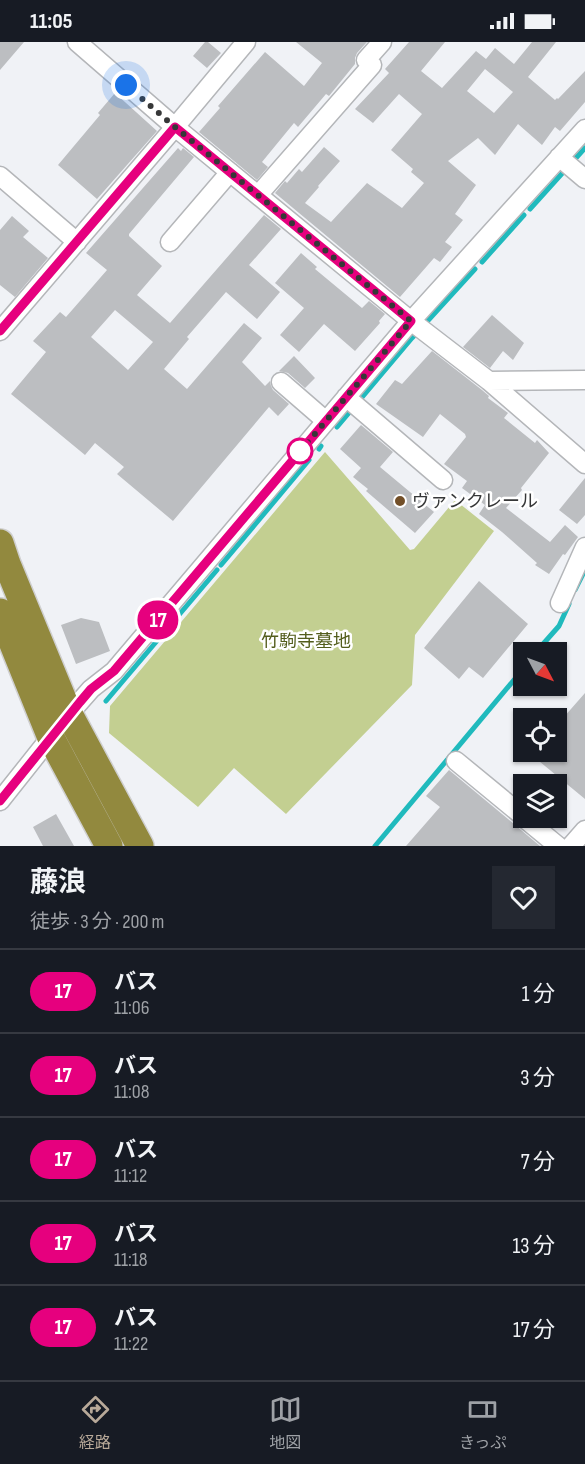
<!DOCTYPE html>
<html lang="ja">
<meta charset="utf-8">
<style>
:root{--surface:#171b24;--page:#242831;--text:#f1f3f6;--muted:#9ea1a6;--line:#363941;--accent:#b8a999}
body{margin:0;font-family:"Sofia Sans Condensed","Noto Sans JP",sans-serif;background:var(--page);color:var(--text);height:100vh;display:flex;flex-direction:column;font-size:22px;white-space:nowrap}
*{box-sizing:border-box;margin:0}
p{font-size:20px;color:var(--muted)}
.icon{flex:none;width:33px;height:33px;fill:none;stroke:currentColor;stroke-width:2;stroke-linecap:round;stroke-linejoin:round}
.map{position:relative;height:804px;overflow:hidden}
.drawer{display:flex;flex-direction:column;background:var(--surface);flex:1}
.drawer>*{flex:none}
.badge{padding:0 12px;border-radius:20px;font-size:21px;line-height:39px}
.needle{width:39px;rotate:131deg}
.tools{position:absolute;left:513px;top:600px;display:grid;gap:12px}
.tools a{display:grid;place-items:center;width:54px;height:54px;border-radius:0px;background:var(--surface);box-shadow:0 2px 4px #0004;font-size:30px}
.you{position:absolute;width:30px;height:30px;margin:-15px;border:4px solid #fff;border-radius:50%;background:#1a73e8;box-shadow:0 0 0 9px #1a73e833}
.map>.badge{position:absolute;translate:-50% -50%;box-shadow:0 0 0 3px #fff}
.round{display:grid;place-items:center;flex:none;width:63px;height:63px;border-radius:0px;background:var(--page)}
.head{display:flex;align-items:center;justify-content:space-between;height:102px;padding:0 30px}
h1{font-size:28px;font-weight:700;line-height:45px}
ul{padding:0;list-style:none}
li{display:flex;align-items:center;gap:18px;height:84px;padding:0 30px;border-top:2px solid var(--line)}
li div{flex:1}
li b{display:block;font-size:22px}
li em{font-style:normal}
li .badge{min-width:66px;font-weight:700;text-align:center}
.status{display:flex;justify-content:space-between;align-items:center;height:42px;padding:0 30px;background:var(--surface);direction:ltr}
.status svg{height:16px;fill:currentColor}
.dock{display:flex;justify-content:space-around;align-items:center;height:84px;border-top:2px solid var(--line);background:var(--surface);font-size:16px;color:var(--muted)}
.dock a{display:grid;justify-items:center;gap:3px}
.dock .current{color:var(--accent)}
.map>svg:first-child{display:block}
.green{fill:#c3cf91}
.lines{fill:none;stroke-linecap:round;stroke-linejoin:round}
.stream{stroke:#20babd;stroke-width:5}
.building{fill:#bcbec1;fill-rule:evenodd}
.minor-casing{stroke:#b4b6b9;stroke-width:21}
.highway-casing{stroke:#cfcfcf;stroke-width:30}
.minor{stroke:#fff;stroke-width:18}
.highway{stroke:#92893e;stroke-width:27}
.line-casing{stroke:#fff;stroke-width:14}
.line{stroke:#e6007e;stroke-width:9}
.walk{stroke:#363738;stroke-width:6;stroke-dasharray:0 10.8}
.stop-dot{fill:#fff;stroke:#e6007e;stroke-width:3}
.poi-dot{fill:#724f28;stroke:#fff;stroke-width:2}
.labels{text-anchor:middle;dominant-baseline:central;stroke-width:5;stroke-linejoin:round;paint-order:stroke}
.poi-label{font-size:18px;fill:#363738;stroke:#fff;text-anchor:start}
.park-label{font-size:18px;fill:#535d1c;stroke:#fff}
</style>
<div class="status"><b>11:05</b><svg viewBox="0 0 49 12"><path d="M0 12V9h3v3zM5 12V6h3v6zM10 12V3h3v9zM15 12V0h3v12zM26 1h20v11H26zM47 4h2v5h-2z"/></svg></div>
<div class="map">
<svg width="585" height="804" viewBox="0 0 585 804">
<rect width="100%" height="100%" fill="#f0f2f6"/>
<!-- green -->
<path class="green" d="M325,410l85,98 4,-1 41,-49 39,31 -79,104 -3,50 -126,129 -52,-46 -36,39 -89,-74 1,-27z"/>
<g class="lines">
<!-- stream -->
<path class="stream" d="M530,167l55,-61
M482,220l42,-47
M337,385l75,-89 63,-69
M319,407l2,-3
M221,523l88,-105
M575,548l10,-20
M536,610l23,-26 10,-22
M106,659l111,-131
M375,804l149,-178"/>
</g>
<!-- building -->
<path class="building" d="M0,0h24l-24,28z
M205,0h3l13,11 -14,15 -14,-12z
M296,0h71l-10,11 -2,5v6l-26,32 -3,-2 -28,33 -4,-4 -32,39 6,5 -11,13 -58,-48 21,-24 -2,-2 47,-54 39,34 18,-23z
M409,0h36l-24,29 21,17 34,-37 10,8 9,-11 19,16 18,-22h24l-28,35 27,23 2,-2 1,1 27,-28v31l-25,29 -5,-4 -13,18 -24,-21 -23,31 -17,-17 -30,23 28,24 -21,29 8,6 -18,22 7,5 -12,15 -6,-4 -34,39 -125,-104 10,-12 2,2 12,-14 3,3 22,-25 16,14 -22,25 1,1 -14,16 26,19 36,-39 35,25 22,-25 -13,-11 2,-3 -22,-19 31,-36 -23,-20 -26,29 -18,-14 34,-36 -4,-4zM485,27l28,23 -19,21 -27,-22z
M115,51l42,38 -60,68 -39,-34 42,-50 -2,-2z
M178,106l3,3 2,-3 11,9 -65,77v2l33,30 -25,29 33,28 94,-108 17,14 -32,36 31,27 -23,27 -31,-27 -39,45 2,2 -25,30 23,20 57,-66 18,15 -20,24 23,24 5,-5 1,5 2,4 16,14 -11,12 -9,-9 -96,114 -56,-47 7,-7 -29,-24 -10,12 -74,-61 35,-42 -13,-11 27,-29 6,5 41,-47 -21,-17zM115,268l38,32 -25,28 -37,-33z
M12,174l17,15 -6,6 25,21 -33,39 -15,-12v-55z
M301,211l16,14 -2,2 47,39 7,-7 16,13 -6,7 1,2 -25,28 -31,-27 -25,28 -19,-17 24,-27 -29,-25z
M492,273l32,28 -11,17 -10,-9 -13,17 -27,-21z
M432,309l50,39 7,6 -1,2 20,15 -4,5 31,25 2,-3 12,13 -28,35 1,2 -16,18 44,34 15,-17 13,12 -13,18 -2,-1 -14,20 -14,-9 2,-2 -35,-31 -23,-18 6,-9 -23,-17 5,-7 -23,-17 22,-27 -1,-3 -25,-20 -17,23 -47,-33 19,-24 7,4z
M294,314l21,22 -10,10 -17,-15 -9,-2z
M361,383l32,27 -13,15 54,45 -19,21 -49,-42 2,-2 -15,-12 8,-9 -21,-19z
M585,436v37l-8,9 -18,-14z
M479,539l49,43 -45,54 -14,-11 -10,12 -35,-31z
M81,576l18,4 11,29 -34,13 -15,-39z
M585,651v106l-57,-47h28v-26z
M449,728l59,49 32,27h-134l34,-39 -14,-11z
M56,772l18,32h-31l-10,-19z"/>
<g class="lines">
<!-- minor casing -->
<g class="minor-casing">
<path id="minor" d="M77,0l98,85 236,194 78,60 96,83
M559,115l26,22
M0,134l77,66
M258,153l114,-130 -6,-5 16,-18
M170,200l60,-70
M0,289l175,-204 71,-85
M489,339l96,-1
M281,340l45,39
M346,355l97,83
M560,561l25,-56
M456,719l68,56
M0,759l69,-87 22,-25 23,-18 297,-350 174,-192
M524,776l34,28
M571,804l14,-16"/>
</g>
<!-- highway casing -->
<g class="highway-casing">
<path id="highway" d="M0,501l7,21 62,150 71,132
M0,570l51,126 58,108"/>
</g>
<!-- minor -->
<use href="#minor" class="minor"/>
<!-- highway -->
<use href="#highway" class="highway"/>
</g>
<g class="lines">
<!-- line casing -->
<g class="line-casing">
<path id="line" d="M0,289l175,-204 236,194 -297,350 -23,18 -11,13 -80,99"/>
</g>
<!-- line -->
<use href="#line" class="line"/>
<!-- walk -->
<path class="walk" d="M126,43l49,42 236,194 -114,134 3,-4"/>
</g>
<!-- markers -->
<circle class="stop-dot" cx="300" cy="409" r="12"/>
<circle class="poi-dot" cx="400" cy="459" r="6"/>
<g class="labels">
<!-- poi labels -->
<g class="poi-label">
<text x="412" y="459">ヴァンクレール</text>
</g>
<!-- park labels -->
<g class="park-label">
<text x="306" y="599">竹駒寺墓地</text>
</g>
</g>
</svg>
<div class="tools">
<a><svg class="needle" viewBox="-14 -14 28 28"><path d="M0-13l5 13h-10z" fill="#e53935"/><path d="M0 13l5-13h-10z" fill="#9ea1a6"/></svg></a>
<a><svg class="icon" aria-label="locate" viewBox="0 0 24 24"><circle cx="12" cy="12" r="6"/><path d="M12 2v4M12 18v4M2 12h4M18 12h4"/></svg></a>
<a><svg class="icon" aria-label="layers" viewBox="0 0 24 24"><path d="M12 4l9 5-9 5-9-5zM3 14l9 5 9-5"/></svg></a>
</div>
<div class="you" style="left:126px;top:43px"></div>
<b class="badge" style="left:158px;top:578px;background:#e6007e;color:#fff">17</b>
</div>
<section class="drawer">
<div class="head"><div><h1>藤浪</h1><p>徒歩 · 3 分 · 200 m</p></div><a class="round"><svg class="icon" aria-label="heart" viewBox="0 0 24 24"><path d="M12 20l-8-8c-3-5 5-10 8-4 3-6 11-1 8 4z"/></svg></a></div>
<ul>
<li><span class="badge" style="background:#e6007e;color:#fff">17</span><div><b>バス</b><p>11:06</p></div><em>1 分</em></li>
<li><span class="badge" style="background:#e6007e;color:#fff">17</span><div><b>バス</b><p>11:08</p></div><em>3 分</em></li>
<li><span class="badge" style="background:#e6007e;color:#fff">17</span><div><b>バス</b><p>11:12</p></div><em>7 分</em></li>
<li><span class="badge" style="background:#e6007e;color:#fff">17</span><div><b>バス</b><p>11:18</p></div><em>13 分</em></li>
<li><span class="badge" style="background:#e6007e;color:#fff">17</span><div><b>バス</b><p>11:22</p></div><em>17 分</em></li>
</ul>
</section>
<nav class="dock">
<a class="current"><svg class="icon" aria-label="directions" viewBox="0 0 24 24"><path d="M12 3l9 9-9 9-9-9zM9 14v-3h6M13 9l2 2-2 2"/></svg>経路</a>
<a><svg class="icon" aria-label="map" viewBox="0 0 24 24"><path d="M3 6l6-2 6 2 6-2v14l-6 2-6-2-6 2zM9 4v14M15 6v14"/></svg>地図</a>
<a><svg class="icon" aria-label="tickets" viewBox="0 0 24 24"><path d="M3 7h18v10H3zM15 7v10"/></svg>きっぷ</a>
</nav>
